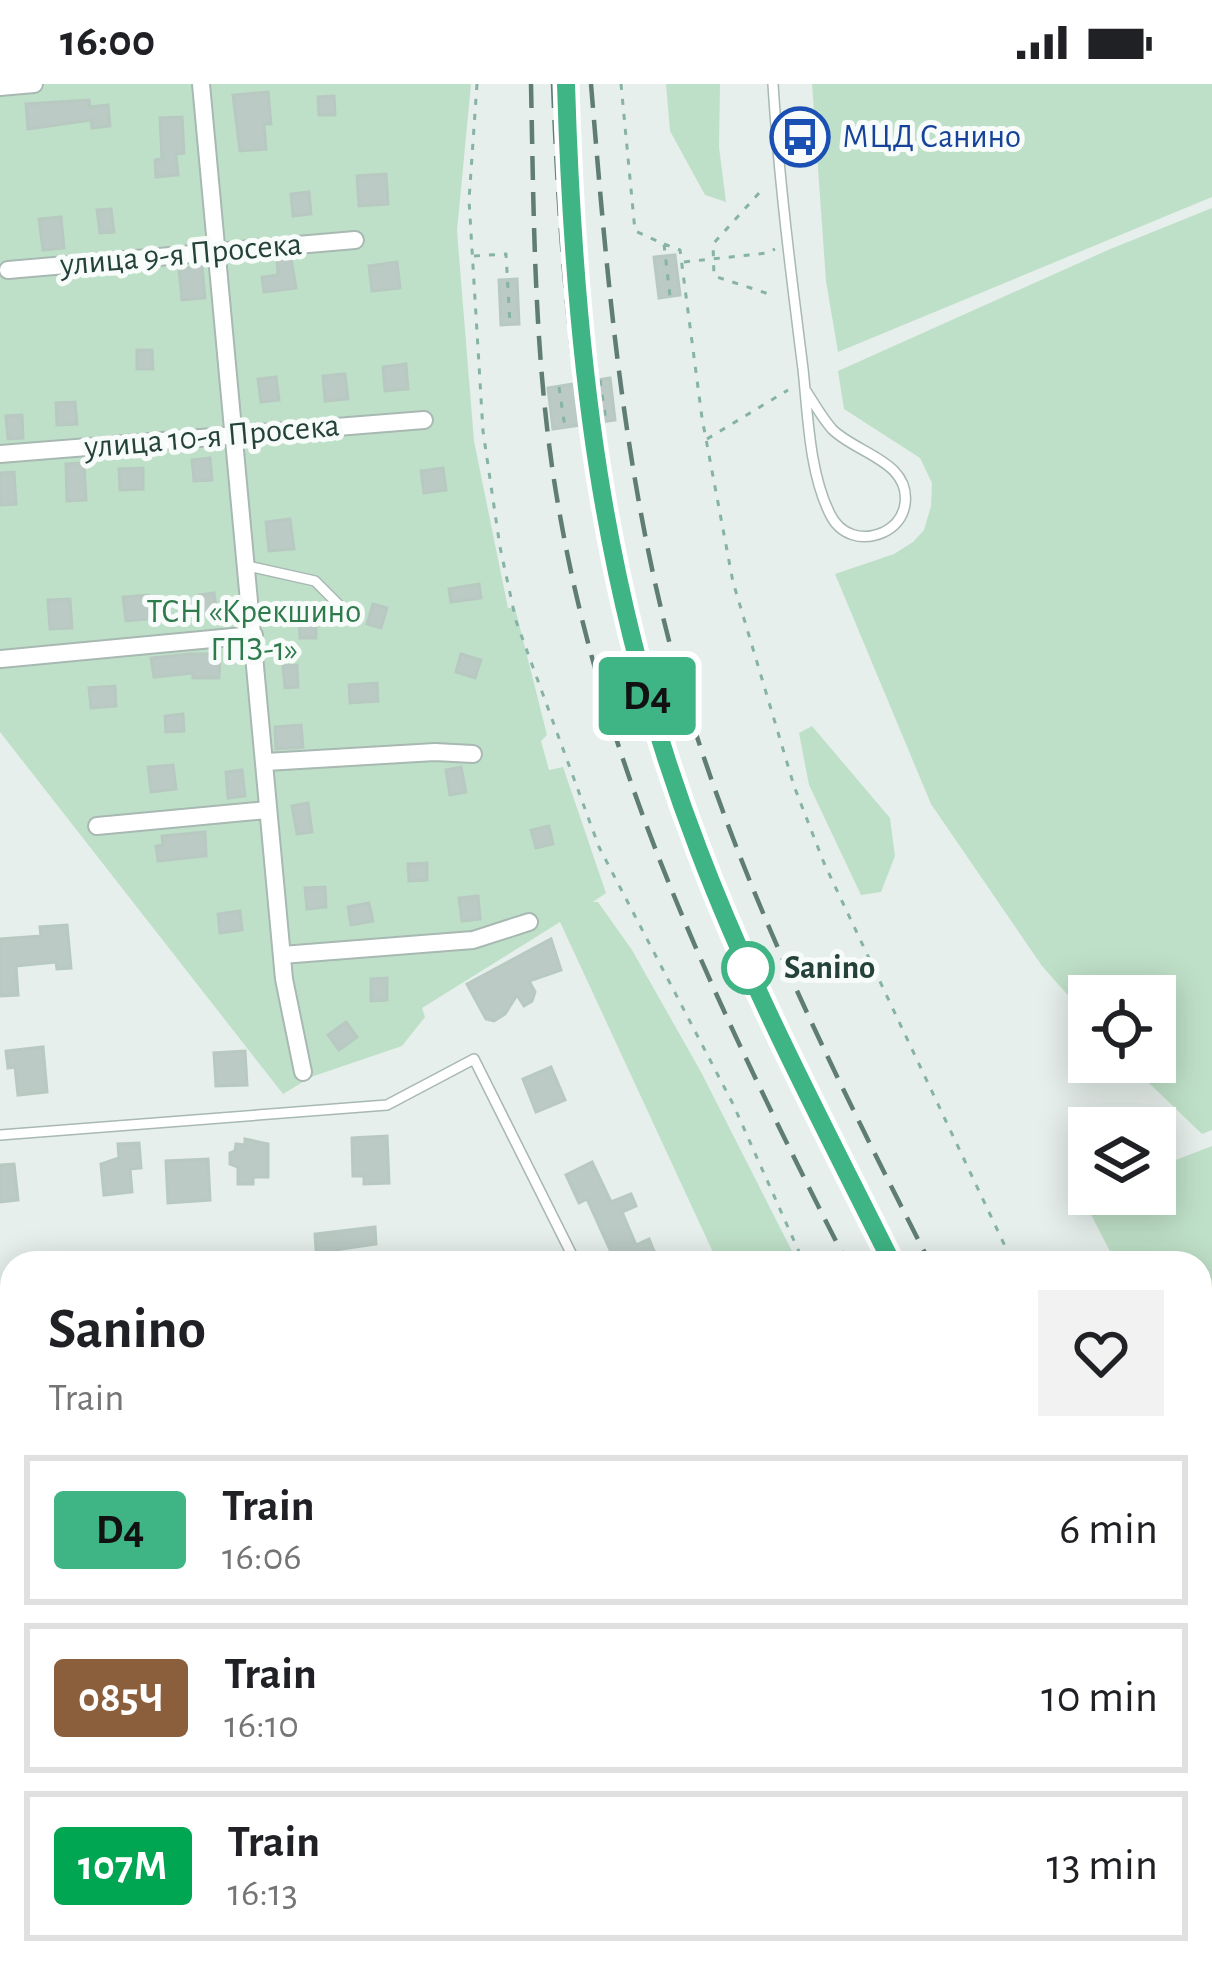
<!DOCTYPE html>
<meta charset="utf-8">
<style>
:root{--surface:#fff;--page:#f2f2f2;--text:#202124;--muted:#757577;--line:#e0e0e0}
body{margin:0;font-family:"Alegreya Sans",sans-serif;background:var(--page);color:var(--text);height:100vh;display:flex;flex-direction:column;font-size:45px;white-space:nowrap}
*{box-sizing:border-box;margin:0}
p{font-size:39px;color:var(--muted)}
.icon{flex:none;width:66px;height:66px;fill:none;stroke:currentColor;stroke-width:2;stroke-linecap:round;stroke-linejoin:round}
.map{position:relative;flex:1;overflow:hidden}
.side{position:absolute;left:0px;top:1167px;width:1212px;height:735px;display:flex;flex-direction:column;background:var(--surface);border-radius:36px 36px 0 0;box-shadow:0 6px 30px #0003}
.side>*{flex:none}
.badge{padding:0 24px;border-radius:9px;font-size:42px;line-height:78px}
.fabs{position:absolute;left:1068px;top:891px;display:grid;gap:24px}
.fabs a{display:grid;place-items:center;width:108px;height:108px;border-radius:0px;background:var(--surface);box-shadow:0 6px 30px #0003;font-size:60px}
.map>.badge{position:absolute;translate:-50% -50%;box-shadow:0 0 0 6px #fff}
.round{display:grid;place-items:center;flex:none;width:126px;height:126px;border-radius:0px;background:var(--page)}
.head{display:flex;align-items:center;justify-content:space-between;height:204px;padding:0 48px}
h1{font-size:57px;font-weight:700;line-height:90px}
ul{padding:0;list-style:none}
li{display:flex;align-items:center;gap:36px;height:150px;margin:0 24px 18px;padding:0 24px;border:6px solid var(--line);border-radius:0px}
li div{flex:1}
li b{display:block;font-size:45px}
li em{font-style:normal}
li .badge{min-width:132px;font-weight:700;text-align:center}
.status{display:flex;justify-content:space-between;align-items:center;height:84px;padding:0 60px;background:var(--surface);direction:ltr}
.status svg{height:33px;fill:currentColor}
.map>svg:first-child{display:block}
.green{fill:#bfe0c8}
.building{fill:#bbcac4;stroke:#b8c9c2;stroke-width:3}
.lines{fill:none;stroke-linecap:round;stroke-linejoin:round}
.service-casing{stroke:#a8b8b2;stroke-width:12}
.minor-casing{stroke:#a8b8b2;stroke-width:20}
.path{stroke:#86b3a5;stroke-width:3;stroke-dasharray:6 9;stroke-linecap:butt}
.service{stroke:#fff;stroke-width:9}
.minor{stroke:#fff;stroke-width:16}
.rail{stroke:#5f7d75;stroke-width:4.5;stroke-dasharray:24 12;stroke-linecap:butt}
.line-casing{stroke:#fff;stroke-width:27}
.line{stroke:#3fb485;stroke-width:18}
.stop-dot{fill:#fff;stroke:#3fb485;stroke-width:6}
.labels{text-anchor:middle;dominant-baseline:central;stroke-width:10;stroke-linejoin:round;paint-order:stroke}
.transit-label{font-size:33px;fill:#164399;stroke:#f7fbf9;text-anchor:start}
.street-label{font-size:33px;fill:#24423a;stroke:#f7fbf9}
.park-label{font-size:33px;fill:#2d7a4b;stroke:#f7fbf9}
.stop-label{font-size:33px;font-weight:bold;fill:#24423a;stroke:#f7fbf9;text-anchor:start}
</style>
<div class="status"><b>16:00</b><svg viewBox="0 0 49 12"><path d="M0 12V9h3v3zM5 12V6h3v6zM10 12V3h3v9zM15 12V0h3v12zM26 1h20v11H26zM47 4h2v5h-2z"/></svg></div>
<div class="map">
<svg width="1212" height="1900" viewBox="0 0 1212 1900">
<rect width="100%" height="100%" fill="#e6efeb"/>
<!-- green -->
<path class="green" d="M0,0h471l-14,147 17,210 34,167h7l32,127 -6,6 8,29 14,-3 43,126 -13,9h5l34,48 69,122 97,191h-80l-158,-341 -138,86 3,9 -23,29 -91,31 -28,17 -283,-362z
M666,0h54l-1,63 7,55 -21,-7 -35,-64z
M812,0h400v113l-374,155 -12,-71z
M1212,124v922l-10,4 -75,-72h28v-66h-66v23l-47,-53 -111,-162 -96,-230 59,-20 19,-12 11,-12 7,-24 1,-23 -12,-25 -76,-49 -6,-38 270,-121z
M812,642l78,92 5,38 -14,36 -20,3 -52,-110 -10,-52z
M1212,1062v306l-12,-23v-166h-84l-34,-66 73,-3v-26z
M1212,1535v82c-22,-31 -10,-50 0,-82z
M1016,1890h83l6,10h-83z"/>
<!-- building -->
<path class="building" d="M268,8l3,32h-7l2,25 -26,2 -7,-56z
M334,12l1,19h-16l-1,-18z
M89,16l1,7 18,-2 2,21 -18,2 -1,-8 -63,9 -2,-25z
M182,33l2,36 -8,1 2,21 -22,2 -1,-17 7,-1 -2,-41z
M386,90l2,30 -29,2 -2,-30z
M309,108l2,22 -18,2 -2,-22z
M111,125l3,23 -14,1 -3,-23z
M61,133l3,31 -21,2 -4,-31z
M675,171l5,40 -21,3 -5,-41z
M291,174l5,30 -32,4 -2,-15 16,-2 -1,-15z
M397,178l3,26 -28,3 -3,-25z
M202,182l3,32 -23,2 -3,-31z
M517,195l2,45 -18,1 -2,-45z
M137,266h15l1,19h-16z
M406,280l2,25 -23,2 -2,-24z
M345,290l3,25 -23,2 -2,-25z
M276,293l3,23 -18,2 -3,-23z
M610,294l5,42 -62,9 -5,-41z
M75,318l2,22 -20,1 -1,-22z
M22,331l1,23 -15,1 -2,-23z
M210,374l2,22 -18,1 -2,-21z
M84,379l2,37 -19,1 -1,-37z
M143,384v21l-23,1 -1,-21z
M443,384l3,22 -22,3 -3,-22z
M14,388l2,32 -16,1v-32z
M290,435l4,30 -25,2 -3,-29z
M479,500l2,14 -30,4 -2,-13z
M214,509l3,21 -15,2 -3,-21z
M148,511l2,24 -24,2 -3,-24z
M70,515l2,29 -22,1 -2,-29z
M373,520l14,4 -6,20 -14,-4z
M316,531v23h-16l-1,-22z
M190,570h30l-1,24h-26v-5l-39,4 -3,-19z
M461,570l20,6 -6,18 -19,-6z
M297,581l1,22 -13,1 -2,-22z
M377,599l1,18 -28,2 -1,-18z
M115,602l1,20 -25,2 -2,-20z
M183,630l1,17 -18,1 -1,-16z
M301,641l2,22 -27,2 -1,-22z
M173,681l3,24 -25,3 -3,-25z
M461,683l5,25 -16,3 -4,-25z
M242,686l3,26 -17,2 -2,-26z
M308,719l4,29 -15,2 -5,-28z
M549,742l4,18 -17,4 -5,-18z
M205,748l1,24 -48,5 -2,-15 7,-1 -1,-9z
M427,779v17l-18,1 -1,-17z
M325,803l1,20 -19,2 -2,-21z
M478,812l2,23 -18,2 -3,-23z
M369,819l4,18 -22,4 -3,-18z
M240,827l2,19 -22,3 -2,-19z
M67,841l4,43 -14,1 -1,-7 -40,4 2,29 -18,1v-57l41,-3 -1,-9z
M551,855l10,31 -32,11 6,11 -3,9 -8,5 -7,-11 -12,19 -11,7 -8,-2 -19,-35z
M387,894v22l-16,1v-22z
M346,938l11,15 -18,13 -11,-15z
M43,963l4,45 -29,3 -3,-28 -7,1 -2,-17z
M245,967l2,34 -31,1 -2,-33z
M551,983l14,33 -29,12 -13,-33z
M387,1052l2,47 -25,1v-8h-11l-1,-38z
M245,1055l23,5v33h-15v7h-15v-17l-8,-3v-11l5,-2 1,-7 9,1z
M139,1059l2,25 -11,1 2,23 -28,3 -3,-31 18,-6 -1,-14z
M208,1075l2,41 -42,3 -2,-42z
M592,1078l19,40 20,-8 5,12 -14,6 14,33 13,-6 10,24h-43l-29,-64 -8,4 -13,-28z
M14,1080l4,36 -18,2v-37z
M375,1143l1,17 -41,6 1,13h-19l-2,-29z"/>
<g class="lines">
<!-- service casing -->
<g class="service-casing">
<path id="service" d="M773,0c6,96 18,190 30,285 5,46 6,103 27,145 10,21 32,28 54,18 12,-6 19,-15 21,-28 6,-43 -50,-51 -73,-75 -10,-11 -18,-26 -26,-38
M248,482l67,15 28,28
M0,1051l387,-30 87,-46 102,204
M0,1281l12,-1
M0,1503l12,-1
M319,1890l2,10
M563,1890l4,10
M986,1890l6,10
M453,1900l29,-10"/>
</g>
<!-- minor casing -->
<g class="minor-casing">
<path id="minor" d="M201,0l83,895 19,93
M0,3l34,-3
M8,186l347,-30
M0,370l424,-34
M1,575l253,-24
M266,678l169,-10 38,2
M97,742l170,-16
M282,871l191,-15 56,-18"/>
</g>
<!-- path -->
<path class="path" d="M477,0l-8,116 14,231 17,116 16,74 83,226 134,257 71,159
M621,0l14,147 29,13 6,52
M759,109l-46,51 1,32 58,19
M664,160l16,6 22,168 31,164 61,204 30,77 189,400
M474,172l32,-2 4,70
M684,178l83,-9 8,-4
M600,296l6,41
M559,303l6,41
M707,355l81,-49
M336,1890l1,8 75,-8
M534,1890l3,10"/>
<!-- service -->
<use href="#service" class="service"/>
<!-- minor -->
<use href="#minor" class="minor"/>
<!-- rail -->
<path class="rail" d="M531,0c3,142 3,286 28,426 47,271 165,510 288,753
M553,0c9,244 36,484 116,716 56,161 136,311 212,463
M591,0c17,206 34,412 93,611 59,198 153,385 246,568
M1200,1724l12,25
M1200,1790l12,24
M1200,1869l12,22"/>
</g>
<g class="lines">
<!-- line casing -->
<g class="line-casing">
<path id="line" d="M566,0c8,270 35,513 133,767 54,142 126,277 193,412"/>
</g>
<!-- line -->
<use href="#line" class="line"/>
</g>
<!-- icons -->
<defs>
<g id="bus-ring" transform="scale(3)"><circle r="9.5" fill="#f7fbf9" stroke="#1a4fb4" stroke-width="1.5"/><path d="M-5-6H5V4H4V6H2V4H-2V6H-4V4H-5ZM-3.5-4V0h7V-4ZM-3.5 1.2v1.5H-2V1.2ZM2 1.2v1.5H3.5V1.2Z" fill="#1a4fb4"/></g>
</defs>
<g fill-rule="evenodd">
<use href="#bus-ring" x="800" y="53"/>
</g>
<!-- markers -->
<circle class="stop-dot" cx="748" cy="884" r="24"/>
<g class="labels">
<!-- transit labels -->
<g class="transit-label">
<text x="842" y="53">МЦД Санино</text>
</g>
<!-- street labels -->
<g class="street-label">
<text transform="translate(181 171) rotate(-5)">улица 9-я Просека</text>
<text transform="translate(212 353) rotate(-5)">улица 10-я Просека</text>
</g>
<!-- park labels -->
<g class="park-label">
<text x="254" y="528">ТСН «Крекшино<tspan x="254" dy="38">ГПЗ-1»</tspan></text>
</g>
<!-- stop labels -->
<g class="stop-label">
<text x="784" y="884">Sanino</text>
</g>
</g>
</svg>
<div class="fabs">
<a><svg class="icon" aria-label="locate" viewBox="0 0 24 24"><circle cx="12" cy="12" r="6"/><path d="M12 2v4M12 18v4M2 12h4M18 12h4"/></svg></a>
<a><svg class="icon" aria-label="layers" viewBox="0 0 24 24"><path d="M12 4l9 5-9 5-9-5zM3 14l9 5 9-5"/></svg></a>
</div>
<b class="badge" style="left:647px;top:612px;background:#3fb485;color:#111">D4</b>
<section class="side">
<div class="head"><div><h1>Sanino</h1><p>Train</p></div><a class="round"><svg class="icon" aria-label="heart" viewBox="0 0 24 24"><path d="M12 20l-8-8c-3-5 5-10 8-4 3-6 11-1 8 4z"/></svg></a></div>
<ul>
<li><span class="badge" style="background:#3fb485;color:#111">D4</span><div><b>Train</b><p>16:06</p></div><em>6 min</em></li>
<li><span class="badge" style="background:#8b5e3c;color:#fff">085Ч</span><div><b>Train</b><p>16:10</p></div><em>10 min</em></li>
<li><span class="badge" style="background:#00a651;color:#fff">107М</span><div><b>Train</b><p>16:13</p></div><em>13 min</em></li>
</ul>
</section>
</div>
